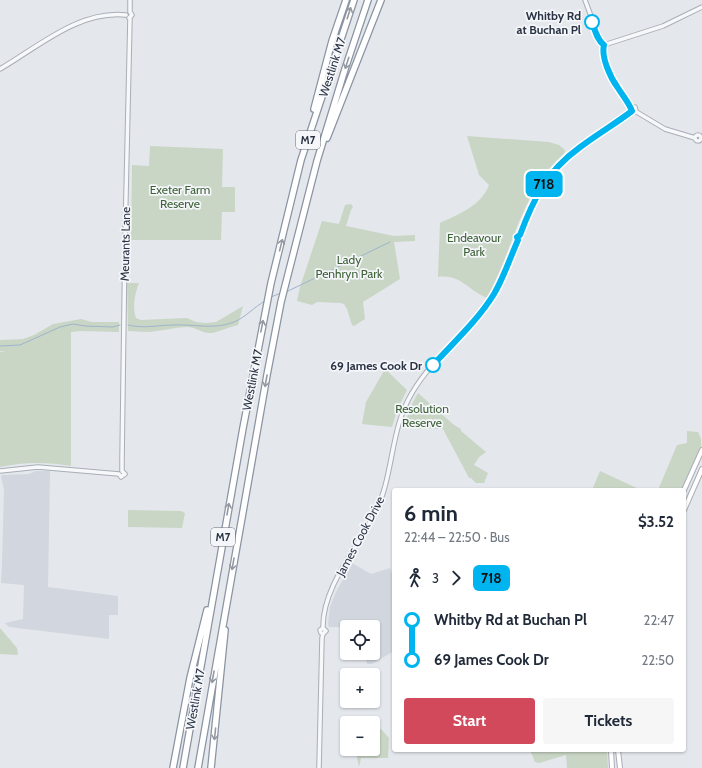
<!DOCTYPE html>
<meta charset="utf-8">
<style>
:root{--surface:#fff;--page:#f6f6f7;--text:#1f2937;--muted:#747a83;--accent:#d1495b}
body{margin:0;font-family:Cabin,sans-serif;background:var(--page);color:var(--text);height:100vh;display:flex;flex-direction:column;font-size:15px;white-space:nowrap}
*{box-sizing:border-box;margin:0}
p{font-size:13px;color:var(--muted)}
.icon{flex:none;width:22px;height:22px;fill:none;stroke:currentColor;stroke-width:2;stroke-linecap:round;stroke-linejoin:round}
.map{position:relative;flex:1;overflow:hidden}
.sheet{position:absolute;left:392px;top:488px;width:294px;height:264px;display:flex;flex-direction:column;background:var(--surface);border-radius:4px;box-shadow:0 1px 3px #0004}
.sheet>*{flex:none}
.badge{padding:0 8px;border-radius:6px;font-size:14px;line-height:26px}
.controls{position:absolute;left:340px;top:620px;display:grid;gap:8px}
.controls a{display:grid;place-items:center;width:40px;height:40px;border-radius:4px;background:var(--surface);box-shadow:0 1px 3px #0004;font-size:20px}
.map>.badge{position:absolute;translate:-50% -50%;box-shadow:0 0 0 2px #fff}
.legs{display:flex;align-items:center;gap:6px;height:44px;padding:0 12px;font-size:13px}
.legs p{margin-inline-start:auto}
.summary{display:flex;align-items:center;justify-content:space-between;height:68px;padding:0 12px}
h1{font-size:22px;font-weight:800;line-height:30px}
.cta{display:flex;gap:8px;margin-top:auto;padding:8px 12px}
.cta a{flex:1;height:46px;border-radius:4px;background:var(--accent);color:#fff;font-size:16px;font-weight:800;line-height:46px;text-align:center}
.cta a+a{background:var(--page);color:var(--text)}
ul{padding:0 12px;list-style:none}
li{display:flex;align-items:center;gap:14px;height:40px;font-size:15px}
li i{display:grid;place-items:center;width:6px;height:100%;margin:0 5px;background:currentColor}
li i::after{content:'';width:10px;height:10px;margin:-5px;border:3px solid;border-radius:50%;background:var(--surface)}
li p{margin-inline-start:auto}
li:first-child i{background:linear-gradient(#0000 50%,currentColor 0)}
li:last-child i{background:linear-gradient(currentColor 50%,#0000 0)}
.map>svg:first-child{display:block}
.built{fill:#d2d6de}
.green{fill:#c9d6c5}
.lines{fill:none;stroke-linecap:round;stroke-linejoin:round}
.stream{stroke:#9fb4cc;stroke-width:1}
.tertiary-casing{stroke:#a9aeb7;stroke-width:5.5}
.secondary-casing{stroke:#a9aeb7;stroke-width:6}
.motorway-casing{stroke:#8b94a3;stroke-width:8}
.tertiary{stroke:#f7f8fa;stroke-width:3.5}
.secondary{stroke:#fff;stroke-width:4}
.motorway{stroke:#fff;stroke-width:5.5}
.oneway{stroke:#959aa2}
.line-1-casing{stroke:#fff;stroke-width:9}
.line-1{stroke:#00b5ef;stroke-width:6}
.stop-1-dot{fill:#fff;stroke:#00b5ef;stroke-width:2}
.labels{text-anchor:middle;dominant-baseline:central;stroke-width:3.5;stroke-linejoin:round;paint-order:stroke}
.shield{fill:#f4f6f9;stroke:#676e7b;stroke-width:1}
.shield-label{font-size:11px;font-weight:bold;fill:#2b3445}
.stop-label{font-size:12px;font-weight:bold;fill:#2b3445;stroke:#f4f6f9;text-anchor:end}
.street-label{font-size:12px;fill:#2b3445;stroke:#f4f6f9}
.park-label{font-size:12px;fill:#3f6138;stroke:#f4f6f9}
</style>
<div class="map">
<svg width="702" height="768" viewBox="0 0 702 768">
<rect width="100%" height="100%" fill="#e4e7ec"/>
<!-- built -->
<path class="built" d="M36,471h14l-2,116 70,9v19h-9v24l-100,-12 -4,-4 18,-4 1,-34 -23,-2 1,-20 2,-74 -3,-12 1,-2 27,-1z
M352,563l19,11 19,-6 4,11v72l-22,13h-5l-1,-4 1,-7h6v-26h-26v3l-6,-3h-12l-1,-3 2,-17 6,-15z"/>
<!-- green -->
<path class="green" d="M467,136l82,6 10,3 6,5c0,4 -4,6 -7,9 -9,9 -18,20 -24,32 -19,33 -28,72 -47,106h-2c-18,-8 -25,-23 -47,-20l2,-54c19,-9 41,-17 49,-38l-10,-10z
M150,146l73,3 -1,38h13v25h-13l-1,28h-90l1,-75 17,1z
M351,204l2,3 -2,3 -5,16 48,10 21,-1v6l-21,1 6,37 -37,23 2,17 -11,7 -2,-1 -5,-16 -3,-5 -4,-1 -23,-1 -5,3 -15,-4 3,-14 22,-66 17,3 6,-19z
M127,283h12c-4,10 -7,25 -3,35l5,2 46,-2 9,4 10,1 10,-1 27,-16 -5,19c-7,1 -22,8 -27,8 -8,1 -15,-6 -24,-6 -10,0 -20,3 -31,4 -9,2 -19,0 -28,0z
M81,319l11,3h27v10l-39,-1 -9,1v134c-24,-4 -47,-4 -71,1v-115h6l-6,-1v-11l23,-1 11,-4 19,-11z
M385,369l22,21 -9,18 -6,19 -30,-3 4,-22z
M418,393l36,32 7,4v2l25,21 -7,5 -5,8 14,8 -4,10h-8l-5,-5h-2l-26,-49 -40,-1 9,-24z
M687,431l11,1 3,7v8l-19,43h-24l19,-45 10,-2z
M600,471l41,19h-49z
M128,510l53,1 4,2 -3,15 -54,-1z
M0,628l17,20 1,7 -18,-1z
M381,729l8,9 -1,20h-27l-2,9 -2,-9v-9h16v-15z
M530,750h77l1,18h-41l-1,-13 -27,8 -4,-1z"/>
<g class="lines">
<!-- stream -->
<path class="stream" d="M286,292l104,-50
M271,297l10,-4
M128,325c16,4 30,0 46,0 21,-1 40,5 60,-3 12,-5 20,-15 31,-21
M0,346l20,-1 40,-18 13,-3 12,2 28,1 7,-2"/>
<!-- tertiary casing -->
<g class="tertiary-casing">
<path id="tertiary" d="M585,0l16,43
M129,18l3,-3 -2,-3v-12
M604,45l59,-19 39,-19
M602,48c5,23 15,41 30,59
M0,69c38,-22 79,-59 126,-54
M635,111l30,18 30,9
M695 138a3 3 0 1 1 6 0a3 3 0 1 1-6 0Z
M0,471l38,-4 81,7
M119,474l2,3 4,-3 -3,-3v-11l3,-221 5,-221
M323,634l-2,-1 -1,-3 3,-2c-1,-41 35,-81 53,-117 18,-37 14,-82 36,-118 19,-33 53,-59 76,-90 14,-19 20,-42 30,-63l-1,-3 3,-2c14,-35 27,-64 59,-87 17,-13 36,-24 53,-37h4l-1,-4h-3
M319,768l3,-130 1,-4 3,-3 -3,-3"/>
</g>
<!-- secondary casing -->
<g class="secondary-casing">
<path id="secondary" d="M684,490l18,-40
M684,510l18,-41
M611,750l1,18
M618,750l2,18"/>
</g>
<!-- motorway casing -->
<g class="motorway-casing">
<path id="motorway" d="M314,109l18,-68 14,-41
M327,138l54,-138
M173,768l17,-90 17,-68
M183,768l60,-340 28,-145 30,-123 53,-160
M198,768l69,-393 14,-73 36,-141 28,-92 23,-69
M211,768l14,-138"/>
</g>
<!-- tertiary -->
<use href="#tertiary" class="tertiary"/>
<!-- secondary -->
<use href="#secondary" class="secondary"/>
<!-- motorway -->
<use href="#motorway" class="motorway"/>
</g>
<!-- one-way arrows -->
<defs><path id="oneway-shaft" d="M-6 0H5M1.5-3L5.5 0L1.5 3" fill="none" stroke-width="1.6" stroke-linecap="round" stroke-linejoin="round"/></defs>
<g class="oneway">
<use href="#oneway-shaft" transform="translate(349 13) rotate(-72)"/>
<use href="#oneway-shaft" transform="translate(347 63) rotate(108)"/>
<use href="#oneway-shaft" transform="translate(281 245) rotate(-76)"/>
<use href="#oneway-shaft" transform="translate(262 326) rotate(-79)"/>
<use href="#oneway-shaft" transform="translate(266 381) rotate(100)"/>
<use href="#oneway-shaft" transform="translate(228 509) rotate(-80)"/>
<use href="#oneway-shaft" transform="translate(233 564) rotate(100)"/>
<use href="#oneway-shaft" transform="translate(213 677) rotate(100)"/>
<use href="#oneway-shaft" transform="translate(215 734) rotate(96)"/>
</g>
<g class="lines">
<!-- line-1 casing -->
<g class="line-1-casing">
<path id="line-1" d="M433,365c21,-23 45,-45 61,-71 10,-17 16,-36 24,-54l-1,-3 3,-2c13,-35 27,-64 59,-87 17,-13 36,-24 53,-37 -3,-8 -9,-15 -14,-23 -8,-11 -17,-31 -14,-43 -7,-5 -9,-15 -12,-23"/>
</g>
<!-- line-1 -->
<use href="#line-1" class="line-1"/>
</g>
<!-- markers -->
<g class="stop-1-dot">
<circle cx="592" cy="22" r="7"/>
<circle cx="433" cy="365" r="7"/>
</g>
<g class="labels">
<!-- shield labels -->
<g class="shield">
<rect x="296" y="131" width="24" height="18" rx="3"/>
<rect x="211" y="528" width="24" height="18" rx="3"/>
</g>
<g class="shield-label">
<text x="308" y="140">M7</text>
<text x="223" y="537">M7</text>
</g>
<!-- stop labels -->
<g class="stop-label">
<text x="581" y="15">Whitby Rd<tspan x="581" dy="14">at Buchan Pl</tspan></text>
<text x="422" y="365">69 James Cook Dr</text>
</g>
<!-- street labels -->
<g class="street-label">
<text transform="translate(332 67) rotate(-72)">Westlink M7</text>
<text transform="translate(125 244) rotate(-89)">Meurants Lane</text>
<text transform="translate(252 380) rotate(-79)">Westlink M7</text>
<text transform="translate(360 536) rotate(-62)">James Cook Drive</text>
<text transform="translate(195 699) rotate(-80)">Westlink M7</text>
</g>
<!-- park labels -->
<g class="park-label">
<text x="180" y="189">Exeter Farm<tspan x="180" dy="14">Reserve</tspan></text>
<text x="474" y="237">Endeavour<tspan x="474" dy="14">Park</tspan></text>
<text x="349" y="259">Lady<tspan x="349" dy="14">Penhryn Park</tspan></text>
<text x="422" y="408">Resolution<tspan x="422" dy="14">Reserve</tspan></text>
</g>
</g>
</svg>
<div class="controls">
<a><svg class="icon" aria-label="locate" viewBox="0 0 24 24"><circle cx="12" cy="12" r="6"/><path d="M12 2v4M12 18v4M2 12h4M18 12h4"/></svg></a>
<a>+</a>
<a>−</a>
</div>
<b class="badge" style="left:544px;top:184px;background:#00b5ef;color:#111">718</b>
<section class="sheet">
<div class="summary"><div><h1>6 min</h1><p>22:44 – 22:50 · Bus</p></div><b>$3.52</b></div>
<div class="legs"><svg class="icon" aria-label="walk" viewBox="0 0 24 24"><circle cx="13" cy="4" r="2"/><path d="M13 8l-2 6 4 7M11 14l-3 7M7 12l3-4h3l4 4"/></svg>3<svg class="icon" aria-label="forward" viewBox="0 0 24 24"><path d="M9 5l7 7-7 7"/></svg><b class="badge" style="background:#00b5ef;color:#111">718</b></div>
<ul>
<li><i style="color:#00b5ef"></i><b>Whitby Rd at Buchan Pl</b><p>22:47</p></li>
<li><i style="color:#00b5ef"></i><b>69 James Cook Dr</b><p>22:50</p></li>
</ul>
<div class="cta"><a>Start</a><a>Tickets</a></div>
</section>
</div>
